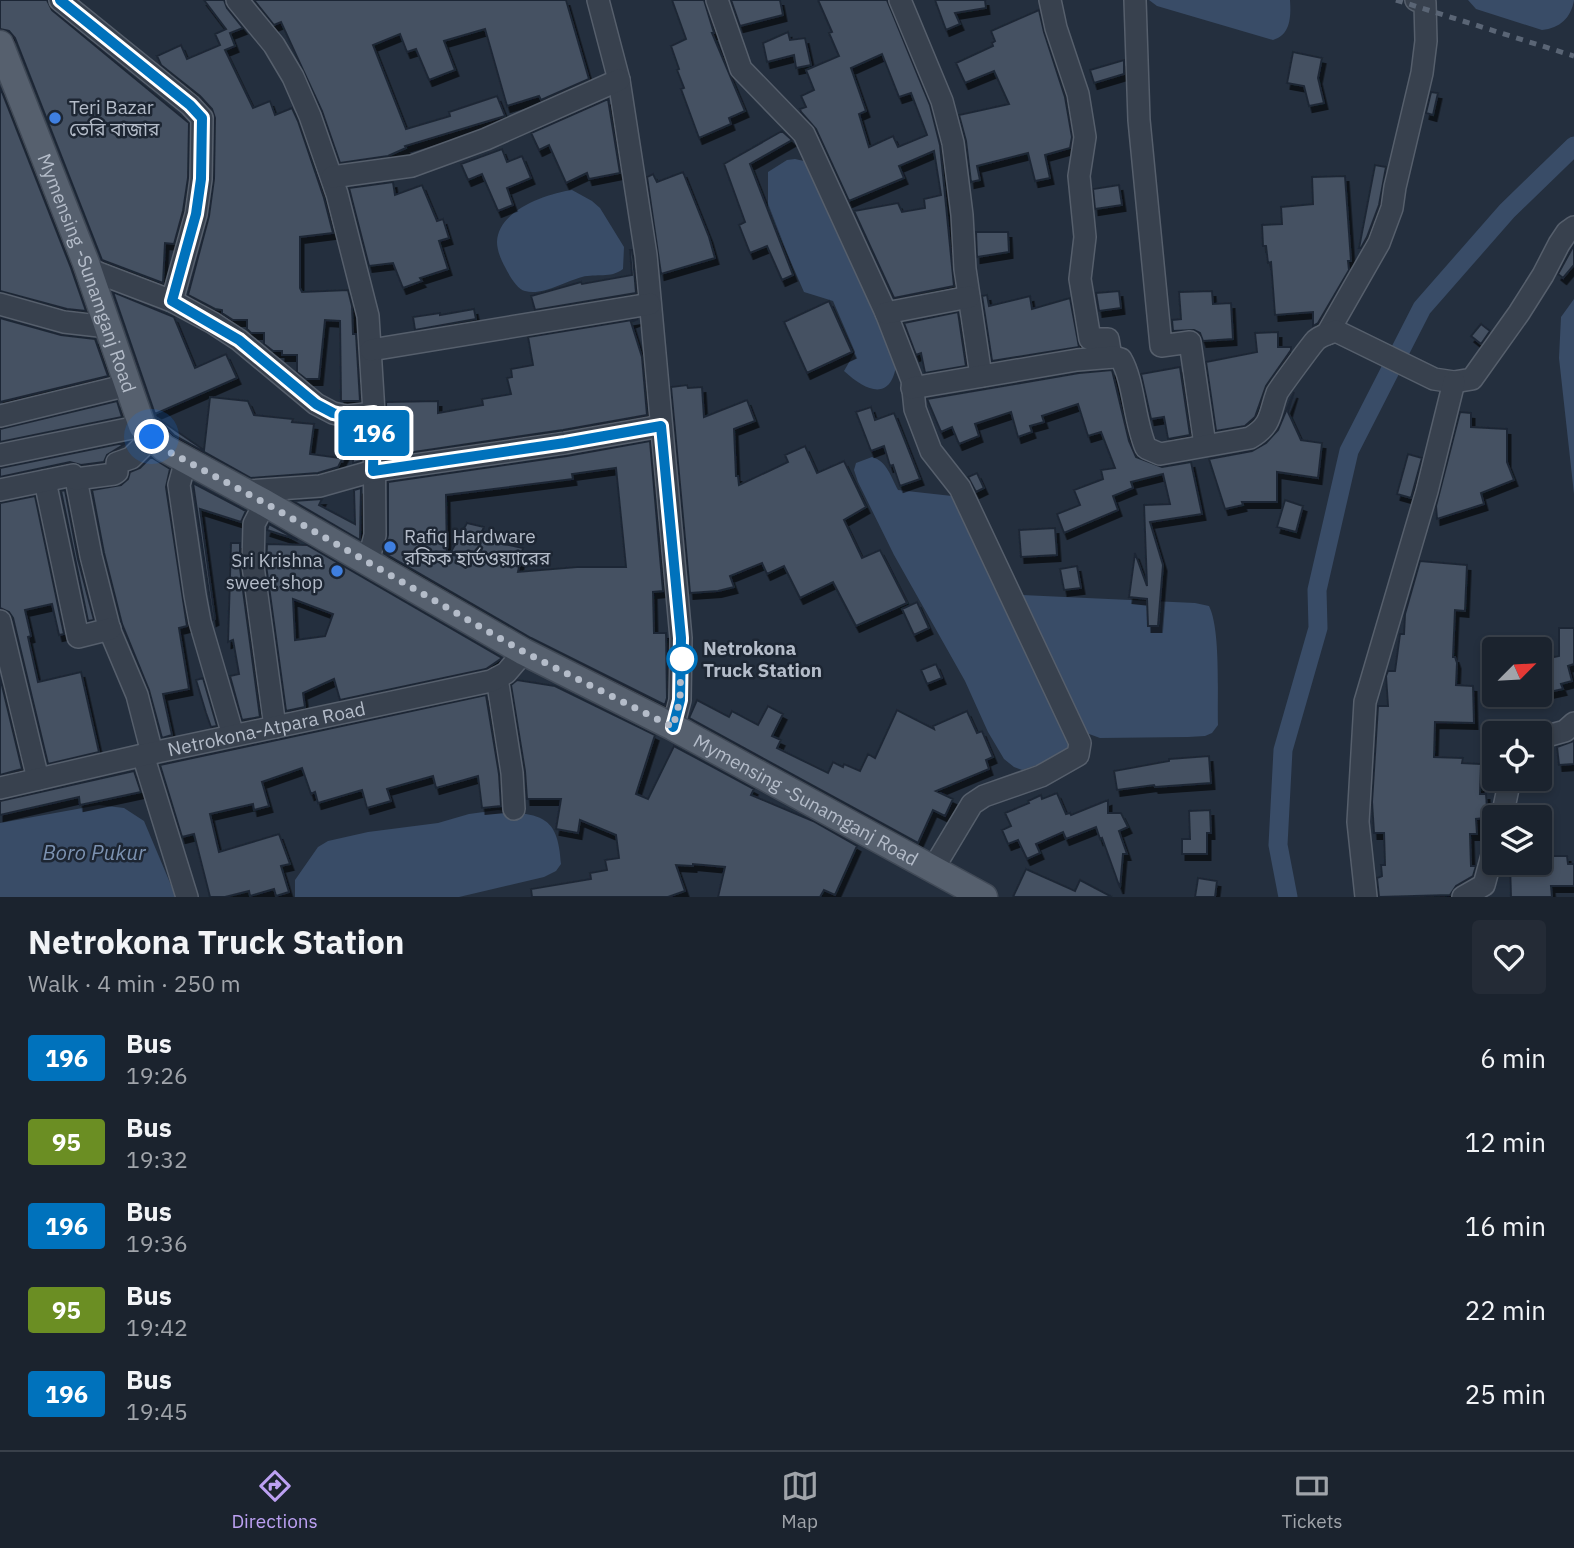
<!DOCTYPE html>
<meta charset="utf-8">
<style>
:root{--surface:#1b232e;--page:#242b36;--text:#f1f3f6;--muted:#a0a4aa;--line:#39404a;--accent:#bca0f2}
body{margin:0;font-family:"IBM Plex Sans","Noto Sans Bengali",sans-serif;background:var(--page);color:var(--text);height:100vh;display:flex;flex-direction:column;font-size:26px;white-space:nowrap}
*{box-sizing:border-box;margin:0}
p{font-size:23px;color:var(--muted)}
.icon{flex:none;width:38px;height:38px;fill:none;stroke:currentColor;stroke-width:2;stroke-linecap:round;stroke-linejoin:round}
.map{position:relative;height:897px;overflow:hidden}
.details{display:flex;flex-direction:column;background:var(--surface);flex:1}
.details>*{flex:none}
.badge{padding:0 14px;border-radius:5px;font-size:24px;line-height:46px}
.needle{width:46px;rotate:66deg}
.tools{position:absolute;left:1482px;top:637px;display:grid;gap:14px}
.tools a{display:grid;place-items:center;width:70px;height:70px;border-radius:7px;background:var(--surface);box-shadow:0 4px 10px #0003,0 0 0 2px var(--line);font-size:35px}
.you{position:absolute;width:35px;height:35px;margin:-18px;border:5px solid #fff;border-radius:50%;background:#1a73e8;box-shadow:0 0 0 10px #1a73e833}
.map>.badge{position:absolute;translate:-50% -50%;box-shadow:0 0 0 4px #fff}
.round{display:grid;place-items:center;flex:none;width:74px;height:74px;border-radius:7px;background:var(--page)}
.summary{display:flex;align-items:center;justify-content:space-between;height:119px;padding:0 28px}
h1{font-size:33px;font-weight:800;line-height:52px}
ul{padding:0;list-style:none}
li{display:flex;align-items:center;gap:21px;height:84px;padding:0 28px}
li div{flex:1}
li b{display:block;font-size:26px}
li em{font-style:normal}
li .badge{min-width:77px;font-weight:700;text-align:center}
.tabs{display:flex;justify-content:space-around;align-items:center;height:98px;border-top:2px solid var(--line);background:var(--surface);font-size:19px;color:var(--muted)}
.tabs a{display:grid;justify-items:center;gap:4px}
.tabs .current{color:var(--accent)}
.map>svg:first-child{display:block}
.water{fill:#394c67}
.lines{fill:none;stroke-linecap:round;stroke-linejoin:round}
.canal{stroke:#394c67;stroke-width:19}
.building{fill:#455162;stroke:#1f2835;stroke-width:2;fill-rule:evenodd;filter:url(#shadow)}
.minor-casing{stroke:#565f6c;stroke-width:24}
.major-casing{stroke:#414a57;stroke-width:29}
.minor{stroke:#38414e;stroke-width:21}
.major{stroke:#56606e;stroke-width:26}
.rail{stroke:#5a6575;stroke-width:5;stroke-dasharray:7 7;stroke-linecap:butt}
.line-casing{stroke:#fff;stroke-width:16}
.line{stroke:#0072bc;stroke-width:10}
.walk{stroke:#b4bcc9;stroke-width:7;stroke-dasharray:0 12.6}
.shop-dot{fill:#3f7fe0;stroke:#1d2633;stroke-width:2.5}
.stop-dot{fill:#fff;stroke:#0072bc;stroke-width:3.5}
.labels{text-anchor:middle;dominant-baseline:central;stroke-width:5;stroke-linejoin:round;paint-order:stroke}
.poi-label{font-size:19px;fill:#b4bcc9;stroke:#1d2633;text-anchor:start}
.street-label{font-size:19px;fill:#b4bcc9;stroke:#1d2633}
.stop-label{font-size:19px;font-weight:bold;fill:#b4bcc9;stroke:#1d2633;text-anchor:start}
.water-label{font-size:21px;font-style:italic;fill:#7c92b1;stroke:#1d2633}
</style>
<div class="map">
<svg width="1574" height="897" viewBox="0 0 1574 897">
<defs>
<filter id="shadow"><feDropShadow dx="3.5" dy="6" stdDeviation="0" flood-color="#0009"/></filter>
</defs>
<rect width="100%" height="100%" fill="#242f3e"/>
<!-- water -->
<path class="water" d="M1149,0h141c1,16 1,35 -17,40l-116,-34z
M1468,0h106c-3,18 -14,28 -32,30l-66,-21z
M795,159l9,2 9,14 84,184c-4,43 -29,34 -53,12l11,-19 -22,-51 -29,-9 -36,-82v-38l19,-12z
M572,190l20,11 8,7 24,39 -1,22c-13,10 -26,4 -41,8 -16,4 -40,19 -57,14 -8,-2 -16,-16 -20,-24 -4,-7 -8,-17 -8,-25 1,-32 49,-48 75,-52z
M1574,299v195l-15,-136 2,-41z
M872,457c15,4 19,20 26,33l54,6 15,23 104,225 -4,11 -45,15 -8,-3 -10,-8 -16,-27 -23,-51 -71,-126 -36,-73 -4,-12 2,-7z
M1022,595l173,8 14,3c12,24 8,90 9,119l-6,8 -7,3 -17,1 -88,1 -19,-7z
M99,805l25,3 20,13 32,76h-176v-74z
M498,810c43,6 60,4 63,54l-5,7 -12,6 -85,20h-164v-17l23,-33 10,-6 40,-9 70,-9 31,-9z"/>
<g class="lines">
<!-- canal -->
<path class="canal" d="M1288,897l-10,-52 5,-95 35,-122 -1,-38 32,-139 73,-143 85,-97 67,-65"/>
</g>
<!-- building -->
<path class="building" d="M0,0h47l5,10 137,113 -1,55 -5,33 -9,33 -9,-1 -2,40 -61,-23 -87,-222 -6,-7 -9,-2z
M204,0h20l3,8 16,20 -13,5 5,13 -10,4 28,58 17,-7 5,14 17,-7 6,13 26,77 9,35 -33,4v51l2,4 46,-2 4,16 1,28h3l4,67h-19l-1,-80 -15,-1 -6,59h-13l-9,-7v-17h-15v-4h-9l-9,-7v-11h-13l-4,-4v-9h-14l-11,-7v-3l-7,-1 -27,-14 21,-79 5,-37 1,-61 -3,-9 -12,-13 -39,-31 -4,-9 24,-11 6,14 33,-14 -5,-11 11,-5z
M254,0h312l23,79 -48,21 -2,-4 -32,10 -22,-77 -41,12 11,29 -26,10 -13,-31 -9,3 -7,-18 -27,11 33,84 44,-13 -1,-4 48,-16 8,20 -100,30 1,2 -18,8 -48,7 -18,-52 -41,-89 -7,3z
M672,0h32l10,33h-2l33,78 -16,7 2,6 -32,14 -18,-49 3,-1 -7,-18 2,-1 -8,-23 15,-7z
M731,0h49l3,15 -43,11z
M818,0h69l43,105 10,40 14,141 -60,12 -40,-87 44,-8 4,9 23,-4 -1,-9 17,-4 -7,-44 -35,15 5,12 -55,23 -33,-72 -15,-17 -1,-3 6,-2 -5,-11 13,-6 -8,-20 33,-14 -10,-23 3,-1zM882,54l17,43 12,-4 16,42 -29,12 -5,-11 -24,11 -10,-33 7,-3 -15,-43z
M935,0h50l1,8 -31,5 5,11 -14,6z
M1039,10l5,22 21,65 7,40 -2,11 -25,7 5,23 -15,3 -7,-28 -51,13 3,14 -9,2 -5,-41 -7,-26 50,-11 -15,-33 -29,12 -9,-20 37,-17 -1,-3 3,-2 -4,-10z
M788,32l2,8 15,-2 6,27 -15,3 -2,-13 -27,7 -4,-19z
M1293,52l29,6 -4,20 6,25 -15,3 -5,-20 -17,-3z
M1124,60v14l-30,9 -4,-13z
M0,87l71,181 15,43 -19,-2 -67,-18z
M1431,92l7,1 -5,22 -7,-2z
M608,99l12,74 -31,6 -2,-6 -21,10 -17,-38 -10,5 -8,-17z
M782,131l10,9 -42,24 43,111 -11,5 -15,-34 -17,7 -11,-28 6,-3 -21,-58z
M502,149l5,13 15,-6 9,22 -24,10 6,17 -15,6 -16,-37 -14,6 -7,-16z
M1375,165l11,2 -7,38 -12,32 -6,11h-2z
M683,172l26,65 6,21 -54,16 -14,-97 6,-3 4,8z
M1345,176l6,85h-3l1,9 -31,53 -5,3v-14l-38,3 -4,-53 -3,1 -2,-17h-3l-1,-21 20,-1 -1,-17 32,-3 -1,-27z
M393,182l2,13 27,-10 15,36 6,-2 6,19 -10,3 9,28 -28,9 2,3 -19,7 -10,-25 -24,3 -20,-78z
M1119,185l3,20 -27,4 -2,-20z
M976,232h32l1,20 -32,5z
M1574,245v20l-11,13 -5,-4z
M630,250h2l1,7 3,36 -101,17 -4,-14 50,-14 1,2 50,-9z
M1119,291l2,17 -22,3 -3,-18z
M1212,291l1,13 18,-1 2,36 -30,2 -3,-8 -6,-3 -21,1 -1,-11 9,-1 -2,-27z
M113,292l61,25 21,51 31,-14 11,24 -82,36z
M987,295l2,11 41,-10 2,13 38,-11 9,49 -87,14 -10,-65z
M829,301l23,51 -45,21 -23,-51z
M474,309l2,10 -61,11 -2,-13 27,-4v2z
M958,312l8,54 -41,7 -4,-20 -5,2 -12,-32z
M0,318l61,17 34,4 13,37 -108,26z
M638,319l-7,3 11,35 5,58 -84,15 -176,26 -1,-54 52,-1v12l45,-8 -1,-6 29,-5 -4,-16 5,-1 -1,-8 22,-4 -5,-28z
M1481,324l9,7 -9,13 -10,-8z
M1278,332v15h13v3l-25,36 -11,31 -10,9 -29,5 -10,-69 51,-10 -2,-19z
M1180,367l10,68 -22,4 -4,-22 -13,2 -10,-45z
M1112,370l17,71 7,16 26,10 29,-5 11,52 -52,8 13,43 -5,61h-10l-1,-27 -18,-2 6,-44 12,33 -3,-81 26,-1 -7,-30 -32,8 2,6 -20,8 5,14 -54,23 -7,-19 23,-9 -6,-15 29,-11 -2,-9 14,-2 -14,-36 -13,4 -10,-32 -36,12 2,6 -14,4 2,6 -14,5 -7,-25 -36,12 4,12 -20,8 -7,-17 -11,5 -14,-33 152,-26z
M687,385l1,3 14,-1 2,30 43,-17 8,21 -21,8 2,47h2l1,9 49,-23 -3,-7 20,-9 12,27 27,-12 22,46 -22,13 18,38 18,-8 27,53 -51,23 -23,-44 -33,16 -16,-32 -17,8 -5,-11 -32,13 4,11 -16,4 -28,2 -19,-206z
M1294,392l-6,20 13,28 21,3 -4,35 -41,-6v30h-35l1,3 -18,4 -16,-50 43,-8 14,-8 12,-13z
M210,397l38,4 6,14 39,4 -1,3 22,2 -4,30 31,4 2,-29 18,-1v33l-8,2v-24l-15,28 -20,6 -67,5 -77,-43 -18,-18 48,33z
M117,401l5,16 -122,25v-13z
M871,407l4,13 19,-7 26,66 -20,7 -7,-21 -3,1 -6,-20 -13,5 -15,-39z
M1460,412l11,1v14l36,2v33l7,18 -33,13 3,11 -47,15 -1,-13z
M650,441l13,150 -10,1 1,41h12l1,65 -2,7 -134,-67 -147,-85 4,-18v-53l179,-26zM616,468l10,99h-49l-59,5 5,-24 -24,-5 1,-4 -20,-3 4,-9 -17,-4 -20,36 -1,-64 127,-16 -1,-5z
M128,442l-21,13 -3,7 -23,3 -11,-3 -70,15v-9z
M1408,454l14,4 -11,40 -14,-4z
M151,457l19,12 -4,18 21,139 -8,2 10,61 -26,5 9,41 -10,3 -13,-48 -27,-66 -18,-71 -12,-63 29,-5 7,-6 2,-7 10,-4z
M977,473l7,15 -8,4 -8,-15z
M193,483l53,28 -5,11 -41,-13 15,110 -2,1z
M361,488l-1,52 -67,-39 29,-2 -3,6 36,19 -1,-34z
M65,490l13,69 16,61 -6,1 -27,-130z
M35,496l29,138 -5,1 -7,-31 -27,6 6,26 -3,1 10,45 43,-10 18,80 -51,12 -35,-146 -4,-6 -9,-4v-105z
M1285,500l18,6 -7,26 -19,-5z
M269,524l29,16 -31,-10z
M1055,528l2,27 -36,2 -2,-27z
M231,543h9v25l20,149 -18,3 -12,-44 9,-2 -6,-34 -5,2z
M267,544l40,1 195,113 -16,11 -146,31 -6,-21 -31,14 2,14 -19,4 -20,-146zM293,599l40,15 -8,22 -30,4z
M1420,561l47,4 -2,46 -10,-1 -2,47h2l2,6 -1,22 17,1 1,37 -39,-1 -1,35 29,1 -1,5 19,1 -1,30h6l1,14 -2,10 -9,1 1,15h-7l1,32h5l-3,10 -17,10 -6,9 -71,2 -2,-19 5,-2 -1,-11h4l-1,-32h-10l-2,-31 6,-96h10l-2,-30 2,-5h7l5,-37h4l1,-20z
M1077,566l4,22 -17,2 -4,-21z
M917,602l12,26 -15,7 -12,-26z
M1559,628h15v36l-6,2 4,15 -11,3 2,5 -23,5v-34l19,-4z
M936,664l6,14 -15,6 -6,-14z
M0,677l22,92 -22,6z
M203,678l14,48 -6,1 -5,-14 -10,-33z
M517,680l38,6 100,49 -19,59 12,5 26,-53 80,43 -3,6 62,26 44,25 -22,49 -11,-5 -4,7h-102l7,-30 -32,-3v2l-17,-1 9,26 -17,6h-136l-1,-8 60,-10 -1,-6 17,-3 -2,-10 14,-2 -3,-23 -36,-15 -2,13 -22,-4 5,-30h-34l-2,-28 -14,-86z
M486,695l13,79 2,32 -19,2 -4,-32 -42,12 -3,-12 -46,13 4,12 -24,7 -5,-18 -44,13 -3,-11 -4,2 -9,-26 -40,14 7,24 -15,4 -1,-6 -43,10 9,38 60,-18 11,30 -9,2 8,26 -13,4 -2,-7 -24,7 -1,-5 -24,6h-15l-16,-63 -12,3 -22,-72z
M697,700l32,17 3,-6 26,14 10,-19 15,8 -11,22 9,4 -4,8 51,25 5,-11 10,5 1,-3 16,7 8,-17 7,4 22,-48 37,19 -1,-3 34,-15 10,22 5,-2 11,26 -7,3 3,9 -53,22 17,8 -8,17 -12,-6 -15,33 -229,-125z
M1574,741v23l-15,1 -2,-18z
M1209,756l2,27 -56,4 -1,-2 -37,5 -3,-19 55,-10v-2z
M134,771l7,21 -61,13 -1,-8 -79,18v-14z
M1057,793l9,21 4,-1 1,2 37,-15v13h13l7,14 -9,4 8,23h-4l-3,34 -18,-50 -2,1 -4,-12 -30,12 -3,-7 -27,12 4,9 -13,6 -9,-19 -10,4 -6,-14 9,-4 -6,-13 24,-10 -1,-2 13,-6 1,4z
M1210,810l1,23h-4v21h-25v-15h8l-1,-28z
M1540,856h27l1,8h6v22h-23l1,11h-41l-1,-32 30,-2z
M1026,869l49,22 5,-11 32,17h-99z
M1198,878l19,3 -2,16h-20z"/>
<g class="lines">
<!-- minor casing -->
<g class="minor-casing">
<g id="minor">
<path d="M60,0l130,105 12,13 -1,61 -5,35 -24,87"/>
<path d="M237,0l37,45 19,32 17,39 27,78 31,122 6,97 1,122 -7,27"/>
<path d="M598,0l21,80 27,175 35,383 -1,62 -7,27"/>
<path d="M717,0l24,69 63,65 82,179 26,67 3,29 16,42 29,37 120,255 -2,12 -37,21 -57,20 -12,8 -39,65"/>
<path d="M900,0l42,101 11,42 9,72 3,54 16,107"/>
<path d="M1050,0l6,28 22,66 7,43 -6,39 6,61 -5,42 10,60h18l3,18"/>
<path d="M1135,0l4,120 22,226 29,-4 15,103"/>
<path d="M332,177l80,-11 74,-27 133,-59"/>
<path d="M88,269l84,32 41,22 26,17 77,64 17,9 13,3 28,-3"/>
<path d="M0,304l64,18 44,5"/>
<path d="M886,313l83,-16"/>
<path d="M1327,334l52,-91 13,-35 3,-21 27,-114 4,-32 -1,-38 -9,-3"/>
<path d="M371,350l279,-46"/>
<path d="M912,388l165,-28 37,-3 7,2c13,22 13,62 25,89l14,6 90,-16c22,-13 19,-23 27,-45 2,-4 35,-49 39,-53 6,-5 13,-7 20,-9l98,48 20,3 18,-3 47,-66 24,-38 16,-31 8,-12 7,-5"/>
<path d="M0,416l128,-31"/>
<path d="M0,455l142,-29"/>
<path d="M186,460l-7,25 16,110 5,27 33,113"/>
<path d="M76,479l15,77 19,75 27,64 15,58"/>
<path d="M45,481l33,156 32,-8"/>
<path d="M242,489l7,2 71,-5 53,-15 192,-28 96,-17"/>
<path d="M0,490l73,-15 3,4 38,-5 3,-2v-9l14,-5 21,-21"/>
<path d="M265,503l-11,21 -1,42 22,161"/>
<path d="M0,621l38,158"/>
<path d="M497,678l15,95 2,36"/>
<path d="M1540,738l25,-7 9,-8"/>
<path d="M143,755l44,142"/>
<path id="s1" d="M0,788l143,-33 348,-74 15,-8 18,-21"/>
<path d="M1502,817l8,-38"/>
<path d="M1366,897l-8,-75 7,-120 62,-211 27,-109"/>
<path d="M1463,897l21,-12 10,-37"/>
</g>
</g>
<!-- major casing -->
<g class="major-casing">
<g id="major">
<path id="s2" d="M0,44l86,219 56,163 22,22 101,55 259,149 149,75 311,170"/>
</g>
</g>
<!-- minor -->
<use href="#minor" class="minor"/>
<!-- major -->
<use href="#major" class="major"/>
<!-- rail -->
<path class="rail" d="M1396,0l178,56"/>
</g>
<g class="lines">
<!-- line casing -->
<g class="line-casing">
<path id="line" d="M60,0l130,105 12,13 -1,61 -5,35 -24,87 67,39 77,64 17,9 13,3 28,-3 -1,58 192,-28 96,-17 20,212 -1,62 -7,27"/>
</g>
<!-- line -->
<use href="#line" class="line"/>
<!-- walk -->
<path class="walk" d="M152,437l12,12 101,54 259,149 149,75 7,-27 1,-46 1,5"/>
</g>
<!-- markers -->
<g class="shop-dot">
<circle cx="55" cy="118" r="7"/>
<circle cx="390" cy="547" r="7"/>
<circle cx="337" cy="571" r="7"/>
</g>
<circle class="stop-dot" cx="682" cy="659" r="14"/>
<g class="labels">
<!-- poi labels -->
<g class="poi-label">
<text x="69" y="107">Teri Bazar<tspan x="69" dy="22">তেরি বাজার</tspan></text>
<text x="404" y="536">Rafiq Hardware<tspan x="404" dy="22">রফিক হার্ডওয়্যারের</tspan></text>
<text x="323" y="560" text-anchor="end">Sri Krishna<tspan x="323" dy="22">sweet shop</tspan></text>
</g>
<!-- street labels -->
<g class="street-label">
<text stroke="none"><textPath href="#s2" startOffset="245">Mymensing -Sunamganj Road</textPath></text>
<text stroke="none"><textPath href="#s1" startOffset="273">Netrokona-Atpara Road</textPath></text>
<text stroke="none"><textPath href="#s2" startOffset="1171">Mymensing -Sunamganj Road</textPath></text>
</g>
<!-- stop labels -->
<g class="stop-label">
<text x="703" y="648">Netrokona<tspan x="703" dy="22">Truck Station</tspan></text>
</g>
<!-- water labels -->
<g class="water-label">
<text x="94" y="852">Boro Pukur</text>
</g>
</g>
</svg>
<div class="tools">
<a><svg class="needle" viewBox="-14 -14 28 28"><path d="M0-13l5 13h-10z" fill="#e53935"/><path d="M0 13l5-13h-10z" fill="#a0a4aa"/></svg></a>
<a><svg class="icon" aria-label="locate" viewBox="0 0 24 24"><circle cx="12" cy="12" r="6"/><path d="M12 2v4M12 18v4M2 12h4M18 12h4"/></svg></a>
<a><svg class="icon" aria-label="layers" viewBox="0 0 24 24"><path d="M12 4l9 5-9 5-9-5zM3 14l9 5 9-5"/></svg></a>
</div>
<div class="you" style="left:152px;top:437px"></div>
<b class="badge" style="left:374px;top:433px;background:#0072bc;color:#fff">196</b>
</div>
<section class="details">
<div class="summary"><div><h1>Netrokona Truck Station</h1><p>Walk · 4 min · 250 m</p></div><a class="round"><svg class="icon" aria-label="heart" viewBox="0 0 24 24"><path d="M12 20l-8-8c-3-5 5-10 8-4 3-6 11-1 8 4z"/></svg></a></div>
<ul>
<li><span class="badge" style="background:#0072bc;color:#fff">196</span><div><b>Bus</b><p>19:26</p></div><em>6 min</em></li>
<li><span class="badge" style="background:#6b8e23;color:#fff">95</span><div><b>Bus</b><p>19:32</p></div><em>12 min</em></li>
<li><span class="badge" style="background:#0072bc;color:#fff">196</span><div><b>Bus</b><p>19:36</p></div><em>16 min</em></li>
<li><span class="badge" style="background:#6b8e23;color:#fff">95</span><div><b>Bus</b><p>19:42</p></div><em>22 min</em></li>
<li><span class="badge" style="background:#0072bc;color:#fff">196</span><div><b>Bus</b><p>19:45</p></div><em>25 min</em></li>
</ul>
</section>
<nav class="tabs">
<a class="current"><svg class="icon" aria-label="directions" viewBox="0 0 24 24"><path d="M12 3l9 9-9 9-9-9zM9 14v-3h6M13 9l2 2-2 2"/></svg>Directions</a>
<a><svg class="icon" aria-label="map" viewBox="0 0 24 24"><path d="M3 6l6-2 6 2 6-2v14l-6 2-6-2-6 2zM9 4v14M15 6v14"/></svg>Map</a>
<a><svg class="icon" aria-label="tickets" viewBox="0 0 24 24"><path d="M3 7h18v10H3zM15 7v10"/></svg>Tickets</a>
</nav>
